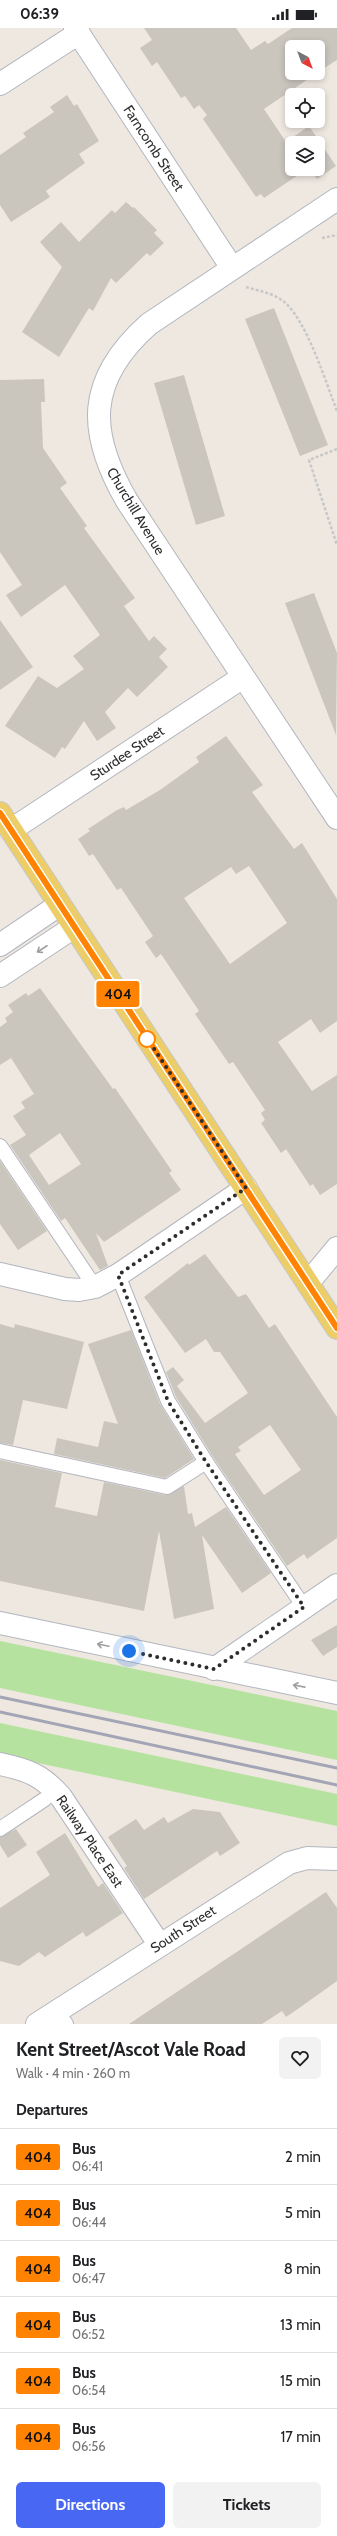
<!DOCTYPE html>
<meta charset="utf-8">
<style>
:root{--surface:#fff;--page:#f2f2f2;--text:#202124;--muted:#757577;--line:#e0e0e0;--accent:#4867f3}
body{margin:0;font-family:Cabin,sans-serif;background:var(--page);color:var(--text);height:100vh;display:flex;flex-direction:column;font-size:15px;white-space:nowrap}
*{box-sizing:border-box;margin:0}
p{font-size:13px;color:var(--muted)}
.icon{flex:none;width:22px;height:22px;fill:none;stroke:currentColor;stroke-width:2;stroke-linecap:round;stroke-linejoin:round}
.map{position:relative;height:1996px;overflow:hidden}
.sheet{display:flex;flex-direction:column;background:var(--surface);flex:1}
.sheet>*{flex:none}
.badge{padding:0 8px;border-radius:3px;font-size:14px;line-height:26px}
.needle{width:26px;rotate:139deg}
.controls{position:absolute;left:285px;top:12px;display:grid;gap:8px}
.controls a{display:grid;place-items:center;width:40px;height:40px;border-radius:6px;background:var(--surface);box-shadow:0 2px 6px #0003;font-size:20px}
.you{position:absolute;width:20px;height:20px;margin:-10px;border:3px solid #fff;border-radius:50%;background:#1a73e8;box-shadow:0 0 0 6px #1a73e833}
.map>.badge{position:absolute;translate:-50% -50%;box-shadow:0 0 0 2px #fff}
h2{padding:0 16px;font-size:15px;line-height:36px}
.round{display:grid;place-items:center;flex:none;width:42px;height:42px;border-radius:6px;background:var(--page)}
.summary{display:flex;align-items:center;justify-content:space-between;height:68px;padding:0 16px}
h1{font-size:19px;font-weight:800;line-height:30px}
.primary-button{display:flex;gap:8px;margin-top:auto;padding:8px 16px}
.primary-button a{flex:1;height:46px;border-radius:6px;background:var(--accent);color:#fff;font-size:16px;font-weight:800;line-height:46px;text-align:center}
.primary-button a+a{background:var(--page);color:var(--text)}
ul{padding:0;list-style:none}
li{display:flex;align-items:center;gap:12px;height:56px;padding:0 16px;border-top:1px solid var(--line)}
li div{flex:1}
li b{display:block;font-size:15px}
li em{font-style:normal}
li .badge{min-width:44px;font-weight:700;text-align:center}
.status{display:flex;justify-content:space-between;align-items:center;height:28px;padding:0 20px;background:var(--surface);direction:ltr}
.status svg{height:11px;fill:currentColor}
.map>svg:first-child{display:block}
.green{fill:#b6e29f}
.building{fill:#cac6be;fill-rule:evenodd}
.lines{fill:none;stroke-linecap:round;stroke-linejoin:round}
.lane-casing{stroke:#b3b6bf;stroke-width:16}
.street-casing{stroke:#b3b6bf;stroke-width:24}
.secondary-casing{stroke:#b3b6bf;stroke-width:24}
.primary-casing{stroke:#c8c8c8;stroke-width:24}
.path{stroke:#c8c8c8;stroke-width:2.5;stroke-dasharray:3 2;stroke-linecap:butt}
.lane{stroke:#fff;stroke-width:14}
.street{stroke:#fff;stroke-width:22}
.secondary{stroke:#fff;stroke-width:22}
.primary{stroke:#eccd67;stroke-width:22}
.rail{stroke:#a3a5b6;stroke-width:3}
.oneway{stroke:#a0a0a0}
.line-casing{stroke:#fff;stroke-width:9}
.line{stroke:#ff8200;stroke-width:6}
.walk{stroke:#2d2d2d;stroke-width:4;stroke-dasharray:0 7.2}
.stop-dot{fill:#fff;stroke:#ff8200;stroke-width:2}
.labels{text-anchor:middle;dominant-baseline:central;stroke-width:3.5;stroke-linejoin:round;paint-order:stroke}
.street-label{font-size:14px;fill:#2d2d2d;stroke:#fff}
</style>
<div class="status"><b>06:39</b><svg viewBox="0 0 49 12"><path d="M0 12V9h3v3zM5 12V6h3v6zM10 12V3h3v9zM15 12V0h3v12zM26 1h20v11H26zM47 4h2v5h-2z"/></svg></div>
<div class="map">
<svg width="337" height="1996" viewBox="0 0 337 1996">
<rect width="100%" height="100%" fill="#eee8e0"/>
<!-- green -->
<path class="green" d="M0,1613l337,70v49l-337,-72z
M0,1695l337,71v32l-337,-71z"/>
<!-- building -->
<path class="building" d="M144,0h92l15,22 14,-9 3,3 24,-16h45v32l-19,12v-25h-26v26h25l-53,36 22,33 23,-16 27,40 -19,13 -7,-10h8v-26h-26v26h15l-43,29 -3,-4 -5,3 -53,-78 4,-4 -8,-10 -5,4 -9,-13 -4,2 -24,-36 -5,4 -12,-18 12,-8z
M67,67l7,11 3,-2 22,37 -20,13 6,9 -39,28 4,6 -39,25 -11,-17v-50l26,-18 -3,-4 31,-21 -4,-5z
M126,174l7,6 1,-1 23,23 -3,3 10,10 -14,13 -3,-3 -31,30 -5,-5 -18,33 -4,-3 -30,49 -37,-25 40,-65 -22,-25 21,-20 18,20 33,-32 3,3z
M274,280l54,137 -28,11 -55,-137z
M184,347l41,141 -29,9 -42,-142z
M44,351l1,23h-4l2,46 24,35 -7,5 27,38 -3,2 51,70 -11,8 25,35 5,-5 13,13 -8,8 9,10 -31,30 -9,-9 -23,24 11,16 -19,13 -13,-20 -19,28 -3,-2 -7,11 -50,-32 33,-50 19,12 27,-19 -11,-13 27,-21 -35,-50 -44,32 -15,-22 16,-10 -22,-33v-172z
M314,565l23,60 -1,82 -51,-132z
M0,592l33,47 -33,23z
M226,708l37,49 -11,7 42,57 8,-6 35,56v122l-17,12 -9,-14 -33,23 34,49 25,-16v109l-17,11 -7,-11 -3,2 -24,-37 -5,4 -20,-30 4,-3 -4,-7 4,-3 -32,-48 -4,2 -34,-50 4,-3 -38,-57 -5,4 -11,-16 8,-6 -32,-48 -4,2 -24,-36 -4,2 -11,-17 12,-8 -2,-2 29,-19 7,-3 2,3 34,-20 39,-28 -3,-5zM249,838l38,57 -57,41 -46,-66 47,-31 5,7z
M40,960l73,101 2,-1 57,83 -3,2 12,17 -77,52 -8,-9 12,33 -8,4 -35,-52 -4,3 -51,-76 16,-10 -13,-19 12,-8 -4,-6 13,-8 -23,-36 -11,7v-38l7,-5 -2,-4 8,-6 -5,-7 18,-12 2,3zM60,1105l21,31 -32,21 -20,-30z
M0,1133l47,70 -29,19 -18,-26z
M205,1226l33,43 8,-3 23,34 6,-4 62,93v121l-30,21 -3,-5 -17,12 -74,-109 -37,-60 -10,-25 7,-5 11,13 -7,6 28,37 43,-30 -28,-41h-6l-8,-13 -21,14 -41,-56 44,-34 1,2zM270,1397l31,45 -37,25 -29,-41 6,-3 -3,-4z
M0,1296l14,4 1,-4 69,18 -17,67 -44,-9 -10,45 -13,-2z
M131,1302l29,74 34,55 -29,19 -111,-24 3,-16 41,9 6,-26 14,3 -30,-80z
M0,1432l62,13 -7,34 42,9 7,-34 61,13 19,-9 4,28 4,-1 3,14 31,-20 45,66 -29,20 -40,-58 12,74 -40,10 -15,-88 -15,80 -144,-30z
M337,1597v22l-14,9 -12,-16z
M193,1781l27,3 20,31 -20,13 -3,-5 -73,48 -20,-31 3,-2 -19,-29 28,-18 8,11 20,-13 4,6z
M16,1801l11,16 -19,13 -8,-13v-8z
M65,1805l33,54 5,-4 20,30 -37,24 -3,-5 -38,25 -6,-5 -20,14 -19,-5v-53l50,-33 -14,-23z
M326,1864l11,16v73l-35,25 -16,11 -4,-6 -20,13h-133z"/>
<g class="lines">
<!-- lane casing -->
<g class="lane-casing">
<path id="lane" d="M0,1118l95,141
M118,1247l50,126 38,61 98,145
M0,1423l167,36 39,-25
M0,1801l45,-30
M57,1983l9,13"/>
</g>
<!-- street casing -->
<g class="street-casing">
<path id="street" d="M75,0l157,240
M0,56l79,-51
M337,171l-188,125c-63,56 -62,108 -22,177l210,317
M11,802l232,-153
M0,1246l65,15 14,1 16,-3 23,-12 128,-87
M308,1255l29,-35
M0,1595l337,70
M214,1641l123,-84
M0,1736c28,6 42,11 61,33l98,147
M37,1996l252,-161 18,-5 30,1"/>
</g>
<!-- secondary casing -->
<g class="secondary-casing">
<path id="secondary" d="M0,917l59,-40
M0,948l74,-49"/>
</g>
<!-- primary casing -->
<g class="primary-casing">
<path id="primary" d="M0,785l337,515"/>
</g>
<!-- path -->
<path class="path" d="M322,210l15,-3
M246,259c13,4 27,6 37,14 23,17 43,82 54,110
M337,421l-28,11 28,85"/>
<!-- lane -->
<use href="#lane" class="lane"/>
<!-- street -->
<use href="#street" class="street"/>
<!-- secondary -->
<use href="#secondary" class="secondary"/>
<!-- primary -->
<use href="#primary" class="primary"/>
<!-- rail -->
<path class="rail" d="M0,1669l337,71
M0,1684l337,73"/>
</g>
<!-- one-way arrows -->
<defs><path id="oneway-shaft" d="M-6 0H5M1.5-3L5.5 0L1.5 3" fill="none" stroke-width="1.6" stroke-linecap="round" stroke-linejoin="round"/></defs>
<g class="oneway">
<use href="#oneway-shaft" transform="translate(42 921) rotate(147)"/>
<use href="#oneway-shaft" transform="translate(103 1617) rotate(-168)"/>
<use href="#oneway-shaft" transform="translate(299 1658) rotate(-169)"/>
</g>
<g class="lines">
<!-- line casing -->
<g class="line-casing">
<path id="line" d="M0,785l337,515"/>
</g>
<!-- line -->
<use href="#line" class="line"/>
<!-- walk -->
<path class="walk" d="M129,1623l85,18 90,-62 -98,-145 -38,-61 -50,-126 128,-87 -103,-156 4,7"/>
</g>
<!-- markers -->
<circle class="stop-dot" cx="147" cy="1011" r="8"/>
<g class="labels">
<!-- street labels -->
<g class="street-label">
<text transform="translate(154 120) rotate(57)">Farncomb Street</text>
<text transform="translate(136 483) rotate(59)">Churchill Avenue</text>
<text transform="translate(127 725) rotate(-34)">Sturdee Street</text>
<text transform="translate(90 1813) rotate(56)">Railway Place East</text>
<text transform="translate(183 1901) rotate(-33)">South Street</text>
</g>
</g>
</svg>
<div class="controls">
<a><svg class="needle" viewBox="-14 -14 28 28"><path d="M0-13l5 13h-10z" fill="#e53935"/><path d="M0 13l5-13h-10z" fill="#757577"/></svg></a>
<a><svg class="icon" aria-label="locate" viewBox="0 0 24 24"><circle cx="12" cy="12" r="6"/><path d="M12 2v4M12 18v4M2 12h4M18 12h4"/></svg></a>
<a><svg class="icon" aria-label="layers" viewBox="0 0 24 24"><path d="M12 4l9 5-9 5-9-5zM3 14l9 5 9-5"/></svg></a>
</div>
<div class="you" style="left:129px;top:1623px"></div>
<b class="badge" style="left:118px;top:966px;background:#ff8200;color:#111">404</b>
</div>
<section class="sheet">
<div class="summary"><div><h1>Kent Street/Ascot Vale Road</h1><p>Walk · 4 min · 260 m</p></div><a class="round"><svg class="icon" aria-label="heart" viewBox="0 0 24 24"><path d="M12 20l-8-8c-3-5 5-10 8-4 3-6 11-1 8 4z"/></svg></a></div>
<h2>Departures</h2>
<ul>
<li><span class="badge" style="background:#ff8200;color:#111">404</span><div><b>Bus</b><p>06:41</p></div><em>2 min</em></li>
<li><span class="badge" style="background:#ff8200;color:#111">404</span><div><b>Bus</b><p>06:44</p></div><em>5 min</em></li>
<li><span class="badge" style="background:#ff8200;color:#111">404</span><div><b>Bus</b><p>06:47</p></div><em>8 min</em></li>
<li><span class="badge" style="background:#ff8200;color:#111">404</span><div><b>Bus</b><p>06:52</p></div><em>13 min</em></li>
<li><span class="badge" style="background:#ff8200;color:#111">404</span><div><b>Bus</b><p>06:54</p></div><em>15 min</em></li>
<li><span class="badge" style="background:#ff8200;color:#111">404</span><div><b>Bus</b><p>06:56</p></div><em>17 min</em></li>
</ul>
<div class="primary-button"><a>Directions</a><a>Tickets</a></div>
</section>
